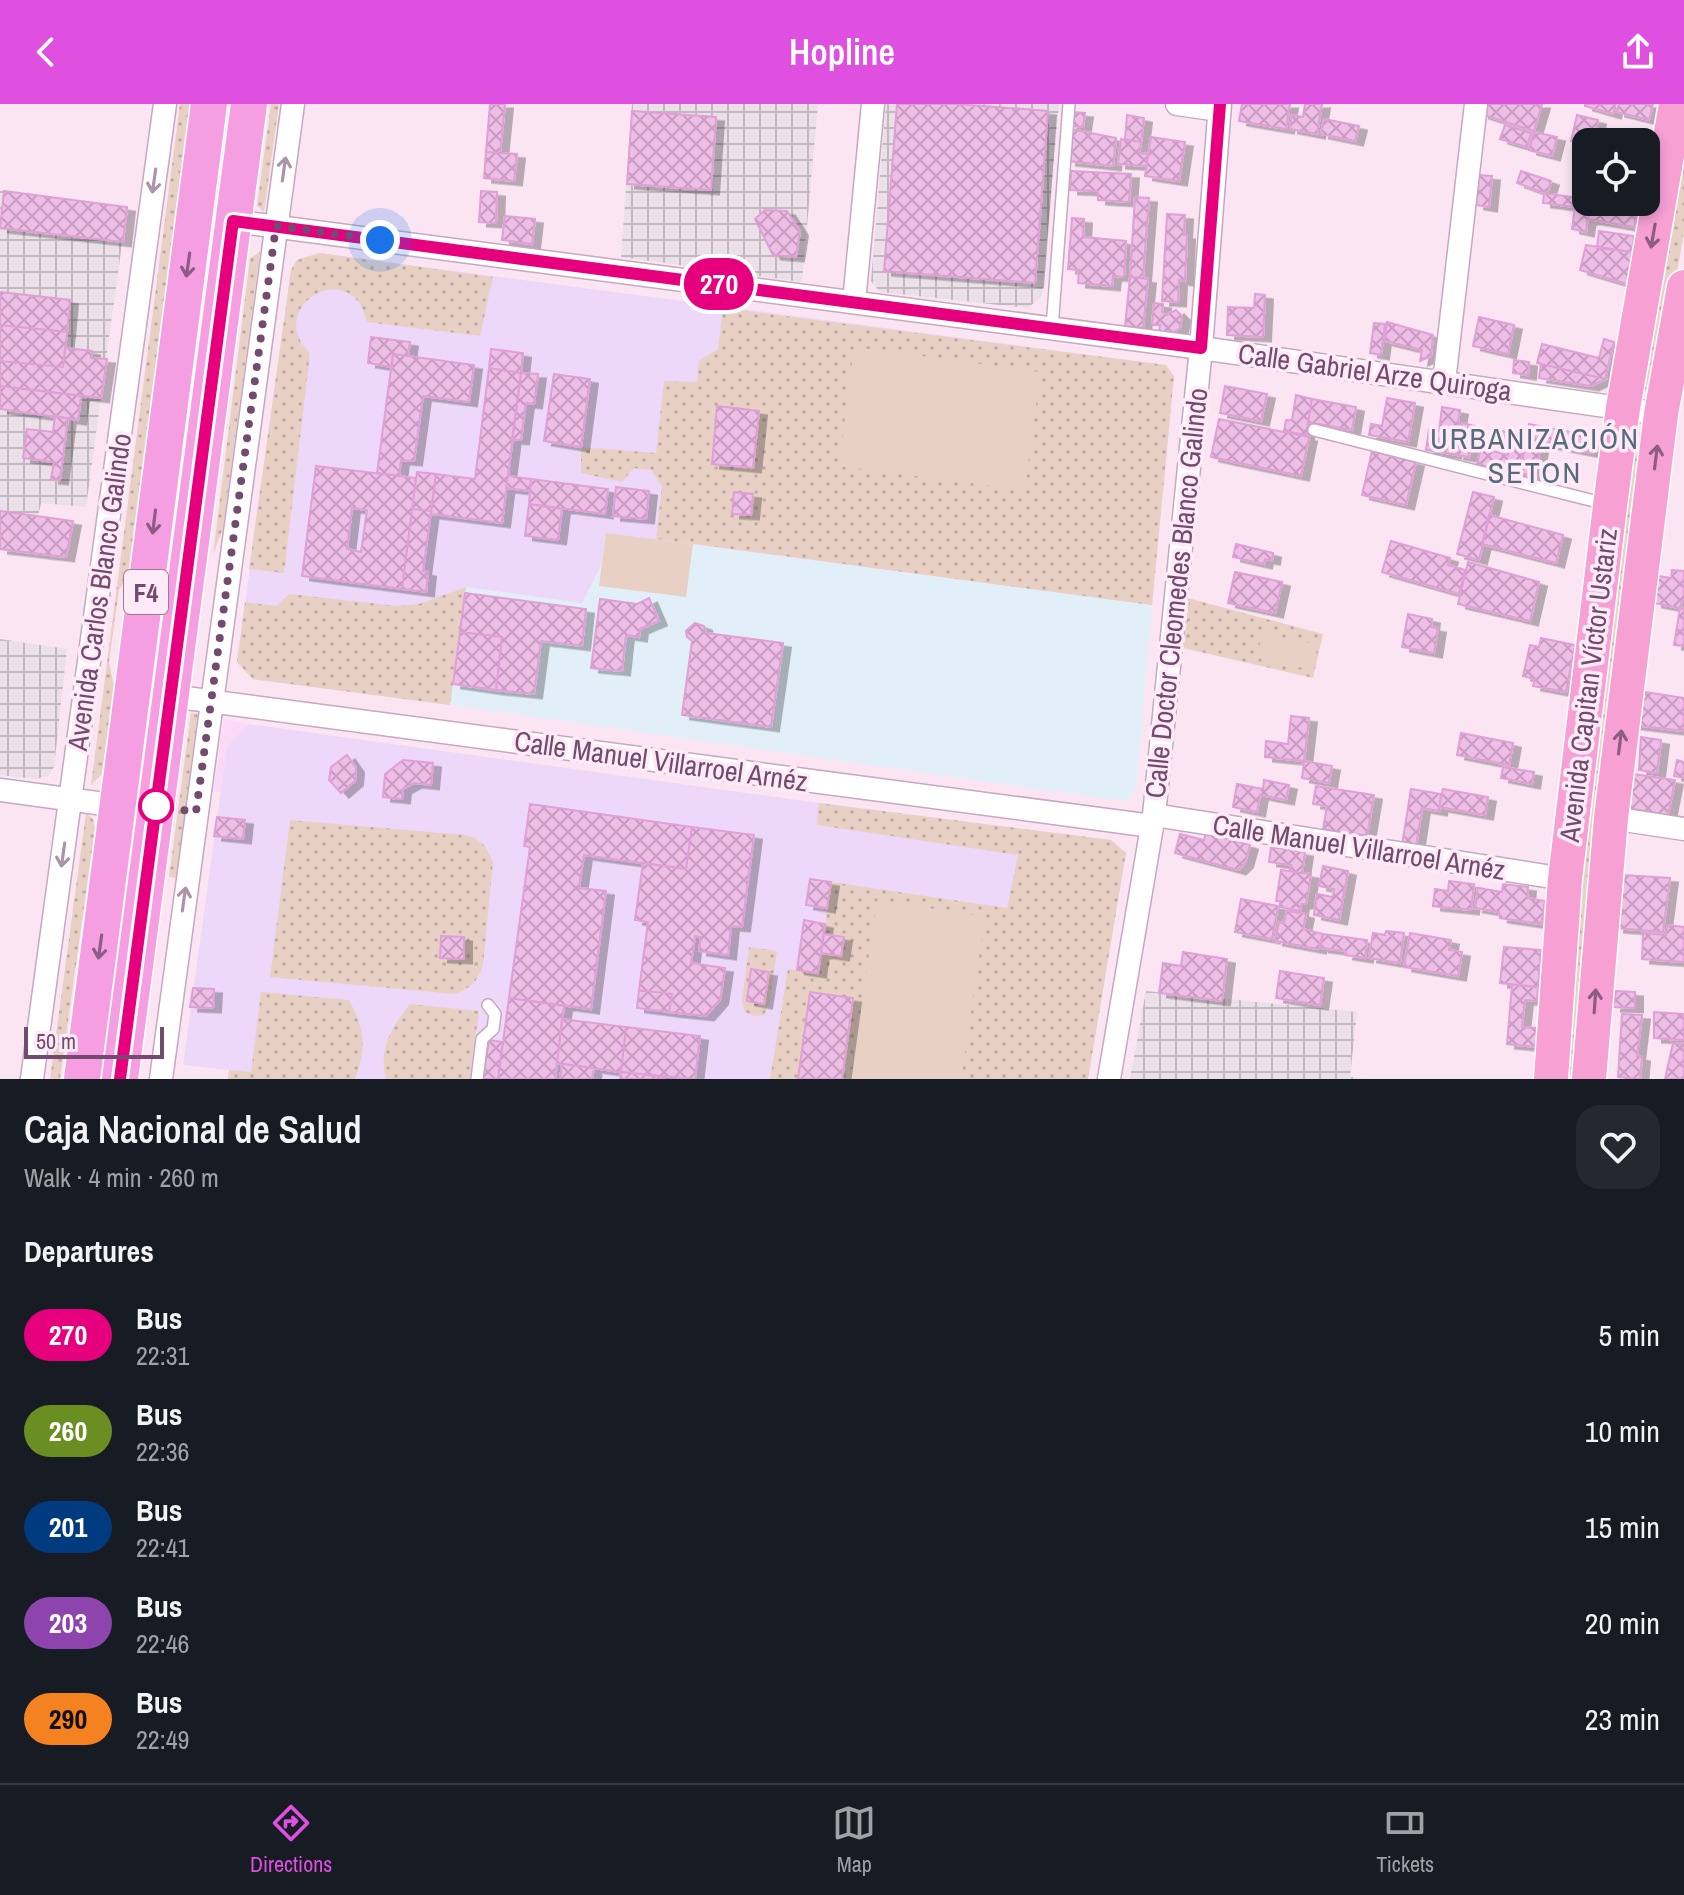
<!DOCTYPE html>
<meta charset="utf-8">
<style>
:root{--surface:#171b24;--page:#242831;--text:#f1f3f6;--muted:#9ea1a6;--line:#363941;--accent:#df4fe0}
body{margin:0;font-family:"Archivo Narrow",sans-serif;background:var(--page);color:var(--text);height:100vh;display:flex;flex-direction:column;font-size:30px;white-space:nowrap}
*{box-sizing:border-box;margin:0}
p{font-size:26px;color:var(--muted)}
.icon{flex:none;width:44px;height:44px;fill:none;stroke:currentColor;stroke-width:2;stroke-linecap:round;stroke-linejoin:round}
.map{position:relative;height:975px;overflow:hidden}
.details{display:flex;flex-direction:column;background:var(--surface);flex:1}
.details>*{flex:none}
.badge{padding:0 16px;border-radius:26px;font-size:28px;line-height:52px}
.fabs{position:absolute;left:1572px;top:24px;display:grid;gap:16px}
.fabs a{display:grid;place-items:center;width:88px;height:88px;border-radius:16px;background:var(--surface);box-shadow:0 4px 12px #0003;font-size:40px}
.scale{position:absolute;left:24px;bottom:20px;width:140px;box-sizing:border-box;padding-left:8px;border:4px solid #734b6e;border-top:0;font-size:22px;line-height:28px;white-space:nowrap;color:#734b6e;-webkit-text-stroke:6px #feebf7;paint-order:stroke}
.you{position:absolute;width:40px;height:40px;margin:-20px;border:6px solid #fff;border-radius:50%;background:#1a73e8;box-shadow:0 0 0 12px #1a73e833}
.map>.badge{position:absolute;translate:-50% -50%;box-shadow:0 0 0 4px #fff}
h2{padding:0 24px;font-size:30px;line-height:72px}
.round{display:grid;place-items:center;flex:none;width:84px;height:84px;border-radius:24px;background:var(--page)}
.overview{display:flex;align-items:center;justify-content:space-between;height:136px;padding:0 24px}
h1{font-size:38px;font-weight:600;line-height:60px}
ul{padding:0;list-style:none}
li{display:flex;align-items:center;gap:24px;height:96px;padding:0 24px}
li div{flex:1}
li b{display:block;font-size:30px}
li em{font-style:normal}
li .badge{min-width:88px;font-weight:700;text-align:center}
header{display:flex;justify-content:space-between;align-items:center;height:104px;padding:0 24px;background:var(--accent);color:#fff;font-size:36px;font-weight:600}
.tabs{display:flex;justify-content:space-around;align-items:center;height:112px;border-top:2px solid var(--line);background:var(--surface);font-size:22px;color:var(--muted)}
.tabs a{display:grid;justify-items:center;gap:4px}
.tabs .on{color:var(--accent)}
.map>svg:first-child{display:block}
.commercial{fill:#fbd9f9}
.industrial{fill:url(#industrial-grid)}
.education{fill:#e2eff8}
.medical{fill:#edd8f9}
.green{fill:url(#green-dots)}
.pitch{fill:#e8d1c4}
.building{fill:url(#building-cross-hatch);stroke:#e19fd7;stroke-width:2;fill-rule:evenodd;filter:url(#shadow)}
.lines{fill:none;stroke-linecap:round;stroke-linejoin:round}
.service-casing{stroke:#c7a7c1;stroke-width:14}
.minor-casing{stroke:#c7a7c1;stroke-width:25}
.primary-casing{stroke:#fff;stroke-width:37}
.trunk-casing{stroke:#fff;stroke-width:39}
.service{stroke:#fff;stroke-width:11}
.minor{stroke:#fff;stroke-width:22}
.primary{stroke:#f7a0d4;stroke-width:34}
.trunk{stroke:#f59fe2;stroke-width:36}
.oneway{stroke:#ab93a8}
.oneway2{stroke:#8d5c82}
.oneway3{stroke:#8d5c85}
.line-casing{stroke:#fff;stroke-width:18}
.line{stroke:#e6007e;stroke-width:12}
.walk{stroke:#734b6e;stroke-width:8;stroke-dasharray:0 14.4}
.stop-dot{fill:#fff;stroke:#e6007e;stroke-width:4}
.labels{text-anchor:middle;dominant-baseline:central;stroke-width:7;stroke-linejoin:round;paint-order:stroke}
.shield{fill:#feebf7;stroke:#9d7b97;stroke-width:2}
.shield-label{font-size:26px;font-weight:bold;fill:#734b6e}
.street-label{font-size:28px;fill:#734b6e;stroke:#feebf7}
.neighbourhood-label{font-size:30px;letter-spacing:2px;fill:#566b7b;stroke:#feebf7}
</style>
<header><svg class="icon" aria-label="back" viewBox="0 0 24 24"><path d="M15 5l-7 7 7 7"/></svg>Hopline<svg class="icon" aria-label="share" viewBox="0 0 24 24"><path d="M12 15V3M7 8l5-5 5 5M5 13v7h14v-7"/></svg></header>
<div class="map">
<svg width="1684" height="975" viewBox="0 0 1684 975">
<defs>
<pattern id="industrial-grid" width="8" height="8" patternUnits="userSpaceOnUse" patternTransform="scale(2)"><rect width="8" height="8" fill="#ebdfe8"/><path d="M0 4h8M4 0v8" fill="none" stroke="#c3b7c0"/></pattern>
<pattern id="green-dots" width="8" height="8" patternUnits="userSpaceOnUse" patternTransform="scale(2)"><rect width="8" height="8" fill="#e8d1c4"/><path d="M2 2h.1M6 6h.1" fill="none" stroke="#c0aca3" stroke-width="1.8" stroke-linecap="round"/></pattern>
<pattern id="building-cross-hatch" width="8" height="8" patternUnits="userSpaceOnUse" patternTransform="scale(2)"><rect width="8" height="8" fill="#efbee7"/><path d="M0 0l8 8M0 8l8-8" fill="none" stroke="#c69cbf"/></pattern>
<filter id="shadow"><feDropShadow dx="8" dy="4.5" stdDeviation="0" flood-color="#0004"/></filter>
</defs>
<rect width="100%" height="100%" fill="#fbe5f3"/>
<!-- commercial -->
<path class="commercial" d="M224,615l25,5 -22,22 -6,46 -8,-1z"/>
<!-- industrial -->
<path class="industrial" d="M632,0h186l-16,178 -181,-25z
M886,0h173l-17,192 -14,12 -148,-16 -9,-11z
M0,86l127,17 -41,300 -45,-4 -3,13 -38,-5z
M0,535l67,10 -13,118 -6,9 -12,3 -36,-4z
M1146,887l211,21 -7,65 19,2h-239z"/>
<!-- education -->
<path class="education" d="M606,429l546,72 -16,183 -5,9 -9,4 -672,-96 16,-118 116,16 20,-39z"/>
<!-- medical -->
<path class="medical" d="M319,149l847,112 8,11 -22,229 -546,-72 -4,31 -20,39 -116,-16 -16,118 -197,-26 -16,-17 54,-392 6,-10z
M249,620l570,79 292,37 15,13 -38,226h-860l1,-9 -46,-5 44,-319z"/>
<!-- green -->
<path class="green" d="M180,0h12l-62,470 -11,16 -10,72 5,24 -12,88 -11,11z
M271,0h8l-15,108 -7,-6z
M1684,15v113l-27,154 -10,7 -6,-5z
M260,148l-37,276 -10,27 37,-297z
M319,149l174,24 -13,59 -113,-14c-3,-8 -5,-17 -11,-23 -23,-24 -66,1 -59,33 1,8 9,16 13,22l-26,219 -35,-4 42,-299 6,-10z
M723,204l443,57 8,11 -22,229 -496,-66 6,-53 -11,-16 -17,-2 -12,14 -41,-9v-26l75,6 8,-72 33,1 2,-21 19,-12z
M1634,325l12,4 -68,646h-17l14,-180z
M466,483l-16,118 -197,-26 -16,-17 8,-60 32,4 12,-12 108,12 22,-2z
M1188,494l135,36 -10,44 -130,-30z
M191,609l7,1 -22,164 -7,-1z
M819,699l292,37 15,13 -38,226h-318l18,-110 30,4 3,-20 19,3 3,-19 -19,-3 7,-52 176,26 11,-53 -201,-30z
M86,709l7,6 2,10 -35,250h-10z
M290,716l175,15 10,3 10,8 8,16 -10,103c-5,16 -13,24 -28,29l-185,-17z
M749,843l28,4 -8,54 -5,10 -10,1 -9,-4 -3,-11z
M261,888l88,8c16,30 18,47 6,79h-127l1,-9 22,2z
M410,900l69,7 -9,68h-84c-8,-31 6,-52 24,-75z"/>
<!-- pitch -->
<path class="pitch" d="M854,243l186,25 -15,118 -186,-24z
M606,429l87,11 -7,53 -87,-11z
M1262,529l56,12 -6,25 -55,-12z
M877,796l108,17 -24,162h-110z"/>
<!-- building -->
<path class="building" d="M490,0h15l-5,49 -14,-1z
M897,0h60l91,7 -13,172 -151,-12z
M1242,0h48l-4,25 -47,-8z
M1305,0h17l-5,30 -27,-5 2,-14 11,2z
M1484,0h58l-8,27 -53,-17z
M1585,0h31l-3,10 -28,-8z
M1619,0h34l-4,16 -32,-8z
M632,7l84,6 -5,73 -84,-6z
M1071,8l14,1 -2,14 -14,-1z
M1127,11l17,3 -3,24 -16,-2z
M1577,11l21,5 -2,10 13,3 -2,9h-21v2l-15,-3z
M1324,15l35,7 -4,15 -34,-7z
M1505,21l26,8 -4,14 -27,-8z
M1071,25l45,9 -3,28 -45,-5z
M1534,28l23,5 -5,19 -23,-6z
M1611,28l25,5 -1,5h-26z
M1151,33l34,5 -6,39 -34,-5z
M1121,35l20,3 -2,11 9,1 -1,12 -29,-2z
M486,48l31,2 -3,27 -30,-3z
M1071,67l60,3 -2,28 -31,-2v-9l-28,-1z
M1521,67l30,10 -4,13 -30,-11z
M1478,71l14,1 -3,31 -13,-2z
M4,87l123,16 -4,35 -123,-14z
M481,87l16,1 -1,31 -17,-1z
M1544,89l42,6v3h4l-4,30 -14,-3 3,-22 -32,-4z
M1135,93l14,1 -6,80 -13,-1z
M1590,101l47,8 -3,14 -46,-8z
M765,106l22,1 13,20 -4,26 -23,-2 -18,-36z
M1167,110l18,1 -1,20h3l-2,46 -6,-1 -1,22 -16,-1z
M505,112l30,3 -3,25 -30,-4z
M1072,114l12,1 -1,18 43,4 -2,36 -11,-1 -1,10 -34,-3 1,-13 -11,-1z
M1599,127l35,5 -2,16 -35,-4z
M1586,141l46,7 -5,32 -47,-14z
M1130,173l18,2 -5,49 -18,-2z
M0,188l70,8 -3,32 -67,-7z
M1255,190l10,1 -2,42 -36,-2 1,-28 26,1z
M1154,199l9,1 -1,8 4,3 10,-5 6,6 -2,12 -9,6 -12,-1 1,-8h-8z
M1479,213l35,8 -6,29 -35,-8z
M1387,218l46,13 -2,21 -11,5 2,-11 -37,-9z
M1374,219l11,1 -4,31 -11,-2z
M0,221l67,7 -4,35 -63,-6z
M371,233l39,5 -2,14 -15,-2 -1,13 -24,-4z
M1604,235l10,3 -9,37 -68,-16 5,-19 57,14z
M65,244l27,3 -1,7 16,1 -6,39 -101,-12v-25l63,6z
M491,245l32,4 -2,20 -32,-5z
M393,250l81,11 -5,37 -46,-6 -9,65 -13,-1 -2,16 -22,-3z
M1514,256l15,2 -1,13 -15,-2z
M1541,260l64,15 -14,7 -52,-8z
M489,264l32,5 -19,150 -71,-9 5,-40 39,5z
M521,269l17,1 -4,30 -8,-1 -5,37 -9,-1z
M554,270l36,5 -9,68 -37,-6z
M0,282l81,10 -3,24 -78,-11z
M1225,282l42,8 -6,27 -41,-8z
M1296,291l16,4 -6,36 -22,-4 2,-11h6z
M1387,294l28,5 -7,39 -39,-7 2,-11 11,2z
M1312,295l44,8 -4,23 -44,-8z
M717,302l42,5 -6,57 -41,-4z
M1442,303l18,3 -7,44 -27,-4 3,-21 10,2z
M55,312l13,2 -8,62 -9,-1 3,-17 -31,-4 4,-29 26,3z
M1219,315l90,18 -8,39 -90,-19z
M1462,319l13,3 -6,31 -13,-2z
M1529,320l67,13 -3,16 -52,-10 -6,33 -15,-3z
M1498,326l28,7 -9,37 -40,-10 4,-16 27,7v-9l-13,-3z
M1372,347l44,11 -10,43 -44,-10z
M316,362l100,12 -14,111 -100,-13zM352,404l15,2 -6,42 -14,-3z
M417,368l19,2 -5,37 -19,-2z
M508,372l23,3 -1,12 -24,-3z
M531,375l77,10 -3,25 -76,-10z
M616,383l33,4 -3,28 -33,-3z
M734,388l19,2 -2,21 -19,-1z
M1473,388l21,5 -15,63 -22,-6z
M529,400l33,5 -4,31 -33,-4z
M412,405l19,2 -8,60 5,1 -2,20 -24,-3z
M0,407l73,10 -7,36 -66,-8z
M1489,411l74,20 -7,28 -74,-19z
M1391,437l59,17 -2,7 17,5 -6,24 -77,-22z
M1236,440l37,9 -1,7 -7,-1 -1,5 -31,-7z
M1468,458l71,20 -9,39 -72,-17z
M1672,466l12,1v29h-2l-2,8 -26,-5 4,-27 13,2z
M1235,468l47,10 -7,31 -47,-10z
M465,489l121,16 -4,37 -41,-5 -7,53 -38,-4 6,-53 -42,-5z
M649,494l10,23 -19,8 -1,8 -13,-2 -4,36 -31,-3 9,-69 37,5z
M1680,504l4,1v37l-10,-1z
M1408,510l24,5 -1,8 7,1 -4,25 -32,-6z
M695,519l9,3 2,7 77,10 -12,84 -89,-12 10,-74 -5,-4 -1,-6z
M460,528l42,5 -6,53 -43,-6z
M1541,534l34,7 -9,47 -33,-6 2,-7 -12,-3 7,-31 9,2z
M1639,587l45,7v33l-51,-6z
M1291,612l18,2 -5,43 -39,-4 1,-16 22,3z
M1461,629l52,10 -4,22 -52,-10z
M1641,633l20,3 -4,33 -18,-3z
M347,651l9,13 -1,13 -14,12 -12,-13 2,-13z
M403,656l30,3 -2,22 -17,-2 -11,6 -1,10 -19,-2 2,-23z
M1677,656l7,2v16l-10,-2z
M1304,657l28,5 -3,17 -27,-5z
M1503,663l31,5 -2,12 -31,-6z
M1633,670l42,6 -7,35 -41,-7z
M1264,676l25,5 -3,15 -26,-5 -3,17 -24,-5 4,-23 26,5z
M1316,682l58,9 -7,41 -44,-7 4,-23 -14,-2z
M1411,685l30,5 -2,17 -17,-3 -6,39 -14,-2z
M1443,685l45,8 -3,18 -46,-8z
M530,700l162,23 -6,42 -102,-14 -5,33 27,3 -15,118 -82,-11 21,-151 -6,-1z
M217,713l28,3 -2,19 -29,-3z
M692,723l62,8 -12,92 -11,-1 -3,29 -29,-4 2,-14 -6,-1 -4,27 34,5 -5,32 -14,16 -37,-4 3,-18 -33,-4 9,-68 -13,-2 8,-57 43,6z
M1206,729l44,12 -5,18 -7,7 -63,-17 5,-19 24,6z
M1271,743l34,5 -3,21 -12,-2 1,-6 -22,-3z
M1323,762l25,5 -9,49 -25,-5 3,-21 16,3 1,-8 -15,-3z
M1281,766l30,4 -5,30h-5l-1,7 -20,-4v-6h-4z
M1623,771l47,3 -7,54 -47,-4z
M810,775l21,3 -4,26 -21,-3z
M1449,777l25,3 -3,26 -38,-4 2,-17 13,2z
M1503,780l25,3 -1,11 18,3 -4,23 -41,-6 -1,-6 -24,-4 3,-20 24,4z
M1241,795l37,7 -6,33 -37,-7z
M1287,807l19,3 -3,15 20,5 -5,15 -43,-8 4,-19 5,1z
M804,816l21,4 -7,49 -21,-3z
M1668,821l16,2v35l-42,-3 1,-26 23,2z
M1386,827l18,2 -4,30 -31,-5 4,-25 12,2z
M1410,829l41,7 -2,10 13,2 -4,24 -54,-9z
M824,830l20,3 -3,19 -20,-3z
M1323,830l44,6 -2,18 -20,-3 1,-4 -25,-3z
M441,832l23,1v22l-24,-1z
M1504,843l37,3 -3,37 -38,-4z
M1183,848l44,7 -5,42 -63,-8 4,-30 18,3z
M751,865l18,3 -5,32 -17,-3z
M1280,867l44,7 -4,27 -44,-7z
M1512,881l26,2 -1,14 -12,-1 -3,27 15,1 -2,19 -28,-3z
M193,884l21,1 -1,19 -23,-1z
M639,886l33,4 -3,18 -32,-4z
M1616,887l19,1v16l-22,-1z
M810,888l43,6 -11,81h-44z
M509,894l55,8 -9,73h-57z
M1654,908l30,2v26l-30,-2z
M1622,910l20,1 -5,41 5,1 -2,22 -22,-2z
M562,915l64,8 -5,45 -64,-9z
M626,923l74,9 -5,43 -74,-7z
M489,936l14,2 -5,37h-15z
M1673,939l11,1v35h-19z
M562,960l32,4 -2,11h3h-35z
M621,968l43,5v2h-44z"/>
<g class="lines">
<!-- service casing -->
<g class="service-casing">
<path id="service" d="M1052,224l17,-224
M1314,326l292,74
M477,975l5,-40 11,-10 2,-15 -7,-9"/>
</g>
<!-- minor casing -->
<g class="minor-casing">
<path id="minor" d="M1177,0l42,6
M233,117l968,127 460,66
M854,198l19,-198
M1444,278l32,-278
M171,592l981,130
M0,686l119,16
M1154,711l411,64
M1611,714l73,11
M32,975l133,-975
M161,975l132,-975
M1109,975l45,-264 47,-467 19,-244"/>
</g>
<!-- primary casing -->
<g class="primary-casing">
<path id="primary" d="M1551,975l14,-200 45,-373 13,-98 53,-304
M1589,975l22,-261 50,-404 23,-127"/>
</g>
<!-- trunk casing -->
<g class="trunk-casing">
<path id="trunk" d="M82,975l127,-975
M120,975l129,-975"/>
</g>
<!-- service -->
<use href="#service" class="service"/>
<!-- minor -->
<use href="#minor" class="minor"/>
<!-- primary -->
<use href="#primary" class="primary"/>
<!-- trunk -->
<use href="#trunk" class="trunk"/>
</g>
<!-- one-way arrows -->
<defs><path id="oneway-shaft" d="M-6 0H5M1.5-3L5.5 0L1.5 3" fill="none" stroke-width="1.6" stroke-linecap="round" stroke-linejoin="round" transform="scale(2)"/></defs>
<g class="oneway">
<use href="#oneway-shaft" transform="translate(284 65) rotate(-82)"/>
<use href="#oneway-shaft" transform="translate(154 77) rotate(98)"/>
<use href="#oneway-shaft" transform="translate(63 751) rotate(98)"/>
<use href="#oneway-shaft" transform="translate(184 795) rotate(-82)"/>
</g>
<g class="oneway2">
<use href="#oneway-shaft" transform="translate(1653 132) rotate(100)"/>
<use href="#oneway-shaft" transform="translate(1656 353) rotate(-83)"/>
<use href="#oneway-shaft" transform="translate(1620 638) rotate(-83)"/>
<use href="#oneway-shaft" transform="translate(1595 897) rotate(-86)"/>
</g>
<g class="oneway3">
<use href="#oneway-shaft" transform="translate(188 161) rotate(98)"/>
<use href="#oneway-shaft" transform="translate(154 418) rotate(97)"/>
<use href="#oneway-shaft" transform="translate(100 843) rotate(98)"/>
</g>
<g class="lines">
<!-- line casing -->
<g class="line-casing">
<path id="line" d="M120,975l113,-858 968,127 19,-244"/>
</g>
<!-- line -->
<use href="#line" class="line"/>
<!-- walk -->
<path class="walk" d="M156,702l40,6 80,-586 104,14"/>
</g>
<!-- markers -->
<circle class="stop-dot" cx="156" cy="702" r="16"/>
<g class="labels">
<!-- shield labels -->
<rect class="shield" x="124" y="466" width="44" height="44" rx="6"/>
<g class="shield-label">
<text x="146" y="488">F4</text>
</g>
<!-- street labels -->
<g class="street-label">
<text transform="translate(1375 268) rotate(8)">Calle Gabriel Arze Quiroga</text>
<text transform="translate(99 488) rotate(-82)">Avenida Carlos Blanco Galindo</text>
<text transform="translate(1176 489) rotate(-84)">Calle Doctor Cleomedes Blanco Galindo</text>
<text transform="translate(1588 581) rotate(-83)">Avenida Capitan Víctor Ustariz</text>
<text transform="translate(661 657) rotate(8)">Calle Manuel Villarroel Arnéz</text>
<text transform="translate(1359 743) rotate(9)">Calle Manuel Villarroel Arnéz</text>
</g>
<!-- neighbourhood labels -->
<g class="neighbourhood-label">
<text x="1535" y="334">URBANIZACIÓN<tspan x="1535" dy="34">SETON</tspan></text>
</g>
</g>
</svg>
<div class="fabs">
<a><svg class="icon" aria-label="locate" viewBox="0 0 24 24"><circle cx="12" cy="12" r="6"/><path d="M12 2v4M12 18v4M2 12h4M18 12h4"/></svg></a>
</div>
<div class="scale">50 m</div>
<div class="you" style="left:380px;top:136px"></div>
<b class="badge" style="left:719px;top:180px;background:#e6007e;color:#fff">270</b>
</div>
<section class="details">
<div class="overview"><div><h1>Caja Nacional de Salud</h1><p>Walk · 4 min · 260 m</p></div><a class="round"><svg class="icon" aria-label="heart" viewBox="0 0 24 24"><path d="M12 20l-8-8c-3-5 5-10 8-4 3-6 11-1 8 4z"/></svg></a></div>
<h2>Departures</h2>
<ul>
<li><span class="badge" style="background:#e6007e;color:#fff">270</span><div><b>Bus</b><p>22:31</p></div><em>5 min</em></li>
<li><span class="badge" style="background:#6b8e23;color:#fff">260</span><div><b>Bus</b><p>22:36</p></div><em>10 min</em></li>
<li><span class="badge" style="background:#003b80;color:#fff">201</span><div><b>Bus</b><p>22:41</p></div><em>15 min</em></li>
<li><span class="badge" style="background:#8e44ad;color:#fff">203</span><div><b>Bus</b><p>22:46</p></div><em>20 min</em></li>
<li><span class="badge" style="background:#f58220;color:#111">290</span><div><b>Bus</b><p>22:49</p></div><em>23 min</em></li>
</ul>
</section>
<nav class="tabs">
<a class="on"><svg class="icon" aria-label="directions" viewBox="0 0 24 24"><path d="M12 3l9 9-9 9-9-9zM9 14v-3h6M13 9l2 2-2 2"/></svg>Directions</a>
<a><svg class="icon" aria-label="map" viewBox="0 0 24 24"><path d="M3 6l6-2 6 2 6-2v14l-6 2-6-2-6 2zM9 4v14M15 6v14"/></svg>Map</a>
<a><svg class="icon" aria-label="tickets" viewBox="0 0 24 24"><path d="M3 7h18v10H3zM15 7v10"/></svg>Tickets</a>
</nav>
